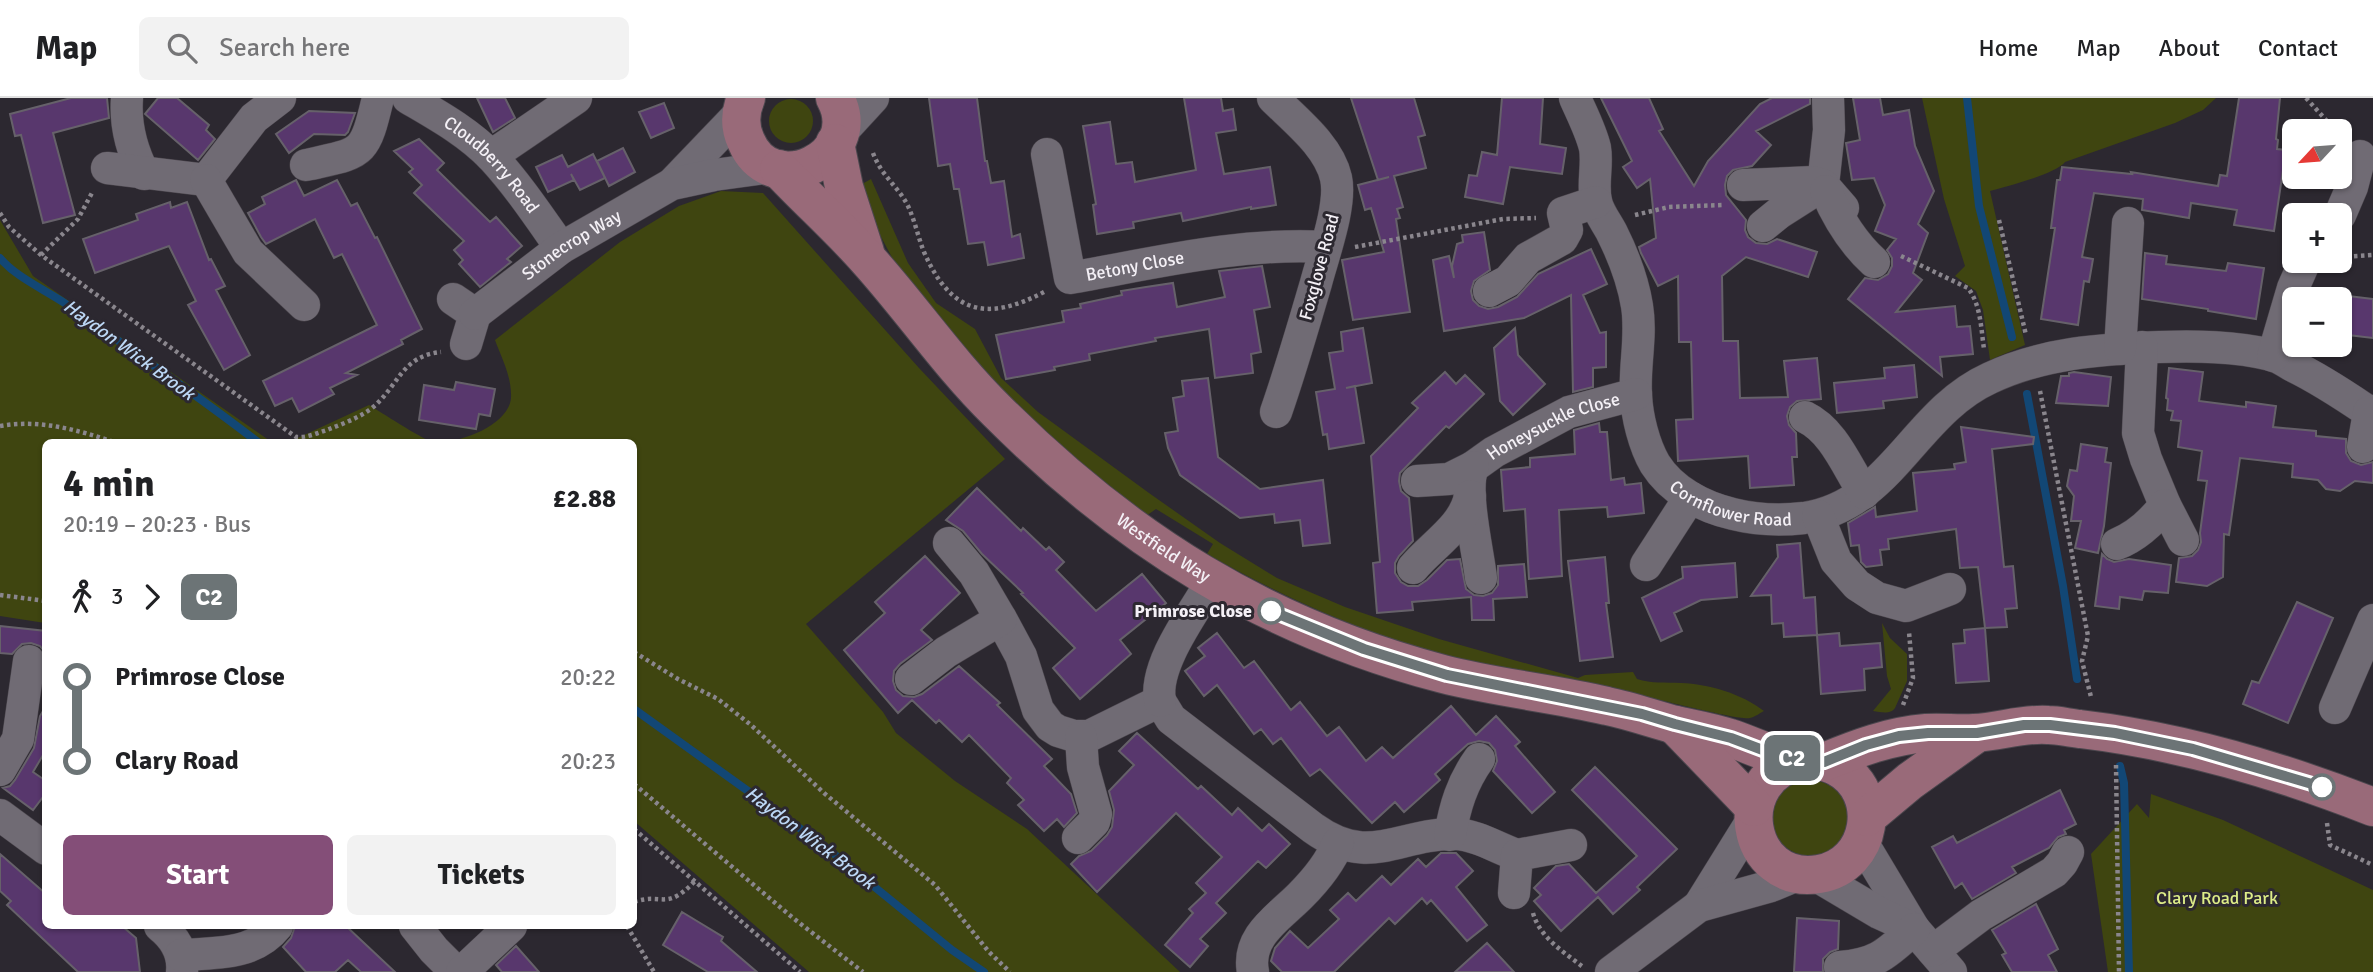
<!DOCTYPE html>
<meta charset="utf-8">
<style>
:root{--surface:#fff;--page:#f2f2f2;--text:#202124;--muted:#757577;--line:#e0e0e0;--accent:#844e78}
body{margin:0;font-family:Signika,sans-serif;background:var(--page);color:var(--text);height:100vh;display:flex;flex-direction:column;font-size:26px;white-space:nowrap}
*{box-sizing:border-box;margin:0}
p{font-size:23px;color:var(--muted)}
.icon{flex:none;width:38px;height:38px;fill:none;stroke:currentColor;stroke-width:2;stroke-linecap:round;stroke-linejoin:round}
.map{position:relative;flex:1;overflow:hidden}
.drawer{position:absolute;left:42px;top:341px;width:595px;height:490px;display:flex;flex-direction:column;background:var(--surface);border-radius:10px;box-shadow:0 2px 5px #0004}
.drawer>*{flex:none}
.badge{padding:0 14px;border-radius:10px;font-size:24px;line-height:46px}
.needle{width:46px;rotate:244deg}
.controls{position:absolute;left:2282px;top:21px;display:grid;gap:14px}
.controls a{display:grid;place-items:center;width:70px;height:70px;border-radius:10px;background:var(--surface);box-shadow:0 2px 5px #0004;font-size:35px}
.map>.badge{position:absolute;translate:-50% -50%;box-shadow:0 0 0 4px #fff}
.legs{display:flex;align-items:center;gap:10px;height:77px;padding:0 21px;font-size:23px}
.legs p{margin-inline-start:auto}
.head{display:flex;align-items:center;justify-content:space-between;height:119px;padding:0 21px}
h1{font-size:38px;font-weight:800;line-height:52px}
.button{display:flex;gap:14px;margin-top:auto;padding:14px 21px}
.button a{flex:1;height:80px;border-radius:10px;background:var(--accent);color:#fff;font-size:28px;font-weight:800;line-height:80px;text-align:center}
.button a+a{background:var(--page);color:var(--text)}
ul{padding:0 21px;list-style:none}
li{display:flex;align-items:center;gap:24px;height:84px;font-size:26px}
li i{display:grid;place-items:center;width:10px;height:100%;margin:0 9px;background:currentColor}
li i::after{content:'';width:18px;height:18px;margin:-9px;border:5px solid;border-radius:50%;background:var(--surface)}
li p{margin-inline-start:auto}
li:first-child i{background:linear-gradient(#0000 50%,currentColor 0)}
li:last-child i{background:linear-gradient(currentColor 50%,#0000 0)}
header{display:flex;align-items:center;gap:42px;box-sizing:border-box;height:98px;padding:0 35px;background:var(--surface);border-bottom:2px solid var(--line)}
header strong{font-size:33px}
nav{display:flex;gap:38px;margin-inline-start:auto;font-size:24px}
.search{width:490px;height:63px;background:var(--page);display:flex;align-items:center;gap:18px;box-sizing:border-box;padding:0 24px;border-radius:10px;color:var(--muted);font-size:26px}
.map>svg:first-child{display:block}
.green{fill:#3f4510}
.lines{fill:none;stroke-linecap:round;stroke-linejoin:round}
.stream{stroke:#124775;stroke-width:8}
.building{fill:#58376d;stroke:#66616a;stroke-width:2}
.minor-casing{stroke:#4b464d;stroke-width:33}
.major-casing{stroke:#4b464d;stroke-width:40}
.path{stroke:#8a868d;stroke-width:4.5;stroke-dasharray:3.5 3.5;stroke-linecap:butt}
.minor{stroke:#706b74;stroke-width:32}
.major{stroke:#996a79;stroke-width:38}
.line-1-casing{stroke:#fff;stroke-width:16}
.line-1{stroke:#6c7476;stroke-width:10}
.stop-1-dot{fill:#fff;stroke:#6c7476;stroke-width:3.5}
.labels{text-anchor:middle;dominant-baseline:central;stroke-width:6;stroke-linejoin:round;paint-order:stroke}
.street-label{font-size:18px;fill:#f4f0f6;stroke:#2c2830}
.stop-label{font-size:18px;font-weight:bold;fill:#f4f0f6;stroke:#2c2830;text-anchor:end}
.park-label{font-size:18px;fill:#ddec88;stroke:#2c2830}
.water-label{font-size:19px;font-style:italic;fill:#bcd7f5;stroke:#2c2830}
</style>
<header>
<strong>Map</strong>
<div class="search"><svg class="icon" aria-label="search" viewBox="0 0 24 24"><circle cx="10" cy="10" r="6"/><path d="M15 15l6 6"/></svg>Search here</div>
<nav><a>Home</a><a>Map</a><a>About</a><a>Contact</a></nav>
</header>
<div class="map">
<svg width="2373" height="874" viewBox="0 0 2373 874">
<rect width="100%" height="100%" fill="#2c2830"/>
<!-- green -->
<path class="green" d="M1922,0h294l-13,12 -28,13 -110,39c-9,12 -58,24 -75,29l35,154 -35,15 -7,-50 -7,-19 -21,-15 10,-10 -21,-67z
M769 23a22 22 0 1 1 44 0a22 22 0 1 1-44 0Z
M871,81l37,84 28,40 39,26 26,49 37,34 111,81 71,50 57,35 68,29 94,32 139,39 7,-3 48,-3 4,7c15,5 28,3 44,4 28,1 61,11 83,28 -4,2 -9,6 -14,7 -8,3 -84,-17 -99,-20 -51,-10 -102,-17 -152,-28 -104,-23 -200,-64 -292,-116l6,-10 -57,-35 -10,7 -46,-36 -96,-85 -108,-130 -41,-77z
M721,93l42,2 156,175 86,91 -199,165 77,88 13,21 59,48 72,48 153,143h-371l-175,-151v-378h-347l82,-38c12,7 51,33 62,36 24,5 78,-15 80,-43 1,-21 -9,-39 -16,-58l125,-98 59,-36z
M0,122l33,56 240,167h-227l-1,180 -45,-7z
M1882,525l8,15 17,16v27l-12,27c-5,7 -14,4 -22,3l18,-22 -4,-13z
M1772 720a38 38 0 1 1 76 0a38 38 0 1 1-76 0Z
M2151,696l72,26 150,70v82h-265l-17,-118 46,-50 12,14z"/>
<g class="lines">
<!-- stream -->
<path class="stream" d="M1967,0l12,108 33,131
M0,160c17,20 44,31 66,46 65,46 130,90 193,139
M2027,296l36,192 14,93
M634,611l189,136 129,105 32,22
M2120,668l4,17 5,189"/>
</g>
<!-- building -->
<path class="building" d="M71,0h36l2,20 -56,15 22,82 -32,8 -22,-88 -6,1 -5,-22z
M158,0h19l32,27 -3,5 9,9 -17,21 -53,-46z
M477,0h28l10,20 -22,14z
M929,0h48l8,63h2l4,22 13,-2 8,56 8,-3 4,24 -36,7 -4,-23 -16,2 -9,-55h-5l-4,-25 -12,2z
M1184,0h37l2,13 10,-2 3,21 -20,3 8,41 46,-7 6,38 -25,4v-2l-68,14 -2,-8 -48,9 1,6 -37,6 -4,-29 3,-1 -13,-78 27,-4 6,42 16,-2 3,20 61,-12z
M1351,0h63l11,37 -7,2 8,31 -32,8 9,31 -6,2 3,9 -4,1 14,93 -57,8 -11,-60 42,-8 -13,-44 -6,2 -7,-25 31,-8 -11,3z
M1502,0h41l-3,46 26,4 -4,26 -52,-7 -7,37 -38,-7 4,-22 8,1 5,-24 15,3z
M1601,0h48l14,31 -4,2 35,55 14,-25 52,-57 12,-6h38v6l-54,27 15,14 -19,21 -19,4 -6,6 -2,9 1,10 20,25 -1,10 3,7 8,6 11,1 10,-5 40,13 -9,25 -62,-20 -24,19 1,65h15l2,57 48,-1 -4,-36 33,-3 4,41 -24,2 -7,6 -3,9 2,9 7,8 1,24h-5l2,28 -44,3 -2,-32 -70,5 -2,-41 17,-1 -2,-77h-12l-1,-66 -20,10 -17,-33 -2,-6 17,-9 -6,-59 -13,9 -14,-21 9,-6z
M1853,0h27l3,17 26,-5 6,36 19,45 -16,33 10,9 -15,40 9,7 -26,32 59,-6 2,21 13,-1 3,28 -33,3 2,19 -94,-77 17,-21 13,2 10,-6 4,-8v-8l-5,-8 9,-11 -21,-8 10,-26 -11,-27 -22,2 -6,-37 14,-3z
M2239,0h41l-4,41 2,1 -1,9 9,1 -12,81 -40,-6 3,-15 -46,-7 -2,15 -47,-8 1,-11 -49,-6 -12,64 11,2 -4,23 -5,-1 -6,44 -37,-6 14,-91h-4l6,-48h3l2,-13 70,7 -1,-2 87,14 2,-11 7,1z
M664,5l10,25 -23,10 -12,-26z
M309,13l46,2 -7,19 -3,3 -31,-1 -25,19 -13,-19z
M419,41l25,24 -7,7 53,52 6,-5 26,29 -15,13 4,3 -31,25 -21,-23 4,-4 -9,-10 10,-9 -50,-48 8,-8 -13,-13 4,-3 -19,-18z
M623,50l12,24 -26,14 -12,-25z
M593,56l12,24 -25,12 -9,-16 3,6 -26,12 -12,-25 26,-12 6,12z
M296,82l8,16 33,-16 14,26 6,-3 18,35 2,-1 45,92 -21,11 2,4 -57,29 11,2 -27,13 4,6 -35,18 -7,-14 -17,8 -12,-25 114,-56 -35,-71 -8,4 -19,-39 -49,25 -5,-7 -13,-24 17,-9 -3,-7z
M170,104l1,6 16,-6 22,58 2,-1 14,27 -9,4 34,65 -26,15 -36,-65 8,-4 -27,-55 -74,27 -12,-34 55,-19 -2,-6z
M1484,134l6,38 -16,11 -3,10 2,9 6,6 9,3 10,-2 19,-10 21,-23 53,-25 16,35 -24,11 17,38 6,-1v35l-13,1v19l-20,5 -2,-97 -47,23 -80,13 -11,-71 16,-4 5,22 -2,-12 5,-22 6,-2 -1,-7z
M2145,155l22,3 -1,8 60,7 2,-8 36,5 -8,51 -48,-8v-2l-66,-10z
M1262,168l8,41 -16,3 7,42 -10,2 2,19 -38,5 -6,-49 -54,9 1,3 -67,13 1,6 -36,7 1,3 -49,9 -10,-44 68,-13 -2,-11 19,-3 -1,-4 42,-9 -1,-4 25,-4 27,-4 4,24 48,-10 -6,-26z
M2340,197l33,4v39l-33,-4z
M1363,230l9,55 -26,5 9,-2 9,57 -35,6 -2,-15 -4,1 -7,-43 19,-3 -6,-36 14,-2 -2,-19z
M1515,230l3,27 27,29 -32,31 -13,-14 -6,-53z
M1914,267l3,32 -34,4 1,7 -47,5 -3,-30 51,-5 -1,-10z
M2169,270l34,4 -4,29 47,6v-5l30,4 -3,21 43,4v5l30,3v14l5,8 10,4 12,-3v21l-18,-2 -15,10 -14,-2 -8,-9 -26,-3 1,-13 -53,-6 -11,77 -5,-1 -1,43 -16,9 -31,-4 3,-24 13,-2 6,-6 3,-8 -1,-9 7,-52 -9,-1 4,-29 -24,-4 3,-26 -10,-1 2,-9 -6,-1 1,-11 -2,-1z
M1445,274l11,12 9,-9 19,19 -35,34 -3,-2 -46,47 -1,8 2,10 8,7 4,43 -14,15 -4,7v10l6,9 7,4h10l9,-6 20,-20 13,-1 6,30 8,6 9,1 9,-3 6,-8v-19l26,-2 3,33 -34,2 1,21h-22l-1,-23 -59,5 1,8 -36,3 -4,-50 7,-1 -9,-106 47,-48 -6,-5z
M2074,274l37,5 -3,29 -52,-3 5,-27h8v-3z
M1208,280l10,79 42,32 63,-9 7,63 -27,3 -3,-26 -25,3 -1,-9 -34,4 -60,-43 -12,-27 -3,-15 13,-2 -5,-33 11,-2 -2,-15z
M456,284l39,7 -5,27 -11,-2 -3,15 -57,-9 5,-35 30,5z
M1599,325l1,9h7l4,48 13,-2 1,7 16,-2 3,30 -36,4 -1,-10 -48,3 3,66 -33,3 -4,-70 -21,2 -3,-41 29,-3v-9l45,-4 -1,-24z
M1961,329l73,10 -1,7 -41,5 12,118 9,-1 4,42 -12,1 2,18 -22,1 -7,-61 -18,1 -4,-39 -68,10 1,10 -9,1 2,15 -16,2 -5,-5 -2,-17 -8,1 -3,-23 27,-16 1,10 41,-6 -4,-38 42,-4 -1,-5 12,-2z
M2081,346l26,4 -2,14 6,1 -7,63 -6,27 -23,-5 6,-27h-10l3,-25 -7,-10 3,-16 7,1z
M977,390l44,43 2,-3 23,22 3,-3 15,15 -8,8 40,41 46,-37 24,29 -46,37 11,14 -51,45 -27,-31 22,-20 -54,-54 2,-1 -41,-39 -19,-23 -17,-11z
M1800,445l4,55 11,-1 2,38 -33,2 -1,-14 -11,1 -1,-29 -20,1 27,-39 -1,-12z
M2102,456l5,5 7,3 15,-3 42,6 -3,28 -24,-2 -2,9 -22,-3 -1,12 -24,-3z
M925,458l35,37 -39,37 11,10 -32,24 -6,7 -1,10 3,9 7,6 11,1 8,-3 37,-28 41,37 -3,2 55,54 -8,7 27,28 6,19 -13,14 -7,-8 -13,12 -26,-26 6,-5 -17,-17 4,-5 -42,-43 -7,7 -23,-22 -3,3 -24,-23 -14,13 -54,-63 41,-37 -10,-11z
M1605,459l4,46h-3l7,54 -33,4 -12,-100z
M1735,465l2,34 -36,3 -27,13 8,18 -21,10 -19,-43 41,-20 -1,-11z
M2297,504l36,16 -45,105 -45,-19 9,-23 7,2z
M0,528l46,5 -1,21 -5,-6 -9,-3 -9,1 -10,10 -12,-1z
M1985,530l4,53 -33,2 -3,-39 12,-1 -1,-13z
M1217,535l27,35 10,-7 37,49 9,-8 27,34 12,-9 27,34 16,-14 11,11 58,-52 25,29 20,-19 24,26 -5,4 40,46 -23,21 -39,-42 4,-10 -2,-11 -6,-7 -10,-2 -11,3 -33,30 5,6 -36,32 -9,-10 -23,21 -52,-54 -10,7 -29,-38 -8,6 -12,-15 -7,5 -37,-49 -13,11 -19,-25 20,-15 -7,-8z
M1839,535l1,13 40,-3 2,24 -18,2 1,21 -44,4 -4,-59z
M46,608v44l-13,22 13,9v12l-13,17 -30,-22 7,-2 5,-6 19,-32 6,-32z
M1137,635l61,56 3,-3 31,29 6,-7 24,23 7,-7 21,20 -24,24 -8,-7 -42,42 10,10 -26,26 8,7 -18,21 -25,-22 28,-32 -4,-4 17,-16 -10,-10 26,-26 -46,-44 -79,79 -26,-28 8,-8 12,-5 16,-16 5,-8 2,-17 -5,-19 25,-26 -15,-14z
M1595,669l82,82 -40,38 3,3 -27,24 -15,-17 -37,34 -27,-30 7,-6 -7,-7 22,-22 13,-2 27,29 41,-37 -65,-66z
M2060,692l16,34 -12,6 2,4 -8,3 -9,11 -37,19 4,6 -44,26 -10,-16 -7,5 -23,-41 21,-11 4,7z
M1441,755h15l17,18 -17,16 31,38 -20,16 -36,-41 -4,4 -5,-6 -27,26 -6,-6 -55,54h-52l-11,-11 4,-13 15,-17 18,17 31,-29 -9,-9 18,-17 8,8 26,-25 9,9 27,-26 8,8z
M0,756l46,40v32h76l14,12 4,34h-62l-71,-67 4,-4 -11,-10z
M2036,806l22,45 -10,6 9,17h-45l-10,-17 4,-2 -14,-23z
M682,814l41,25 -2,4 36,31h-49l-45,-27z
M1797,820l42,3 -1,28 -8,3 -7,7v13h-29z
M295,828h51l49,46h-34l-13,-12 -13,12h-29l-23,-25 8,-9z
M1487,845l27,29h-59z
M516,848l23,26h-37l-6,-7z"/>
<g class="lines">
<!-- minor casing -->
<g class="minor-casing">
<g id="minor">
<path d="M127,0c-2,26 5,53 17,76"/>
<path id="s1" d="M408,0c29,17 60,34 84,59 26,28 47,60 69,91"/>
<path d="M1273,0c22,22 56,48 63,80 6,27 -13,78 -20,105 -13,44 -25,86 -40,129"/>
<path id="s2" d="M1575,0c7,16 16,33 20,50 3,17 -3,36 1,53 2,11 11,22 16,32 11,22 21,48 25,73 5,30 -3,60 -1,89 1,22 8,50 19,69 17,27 48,43 78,50 24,6 46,7 71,4 88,-13 109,-105 186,-140 53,-25 111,-29 169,-31 36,-1 76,-1 112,8 8,2 15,7 22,11 27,13 51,29 76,46"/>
<path d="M1828,0l1,32 -6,55 20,23"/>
<path d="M838,38l35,-38"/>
<path id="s3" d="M1047,56l23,124c85,-15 170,-36 256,-31"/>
<path d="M491,58l85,-58"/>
<path d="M306,67c57,-13 58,-8 72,-67"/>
<path d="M107,70l99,12 48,-62 26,-20"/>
<path d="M206,82l42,72 56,53"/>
<path d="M672,86l70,-73"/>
<path d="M1743,87l70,-3 10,3 -44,28 -16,13"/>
<path d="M1826,93c12,28 26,51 48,71"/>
<path d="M2340,117l12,-28 8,-31"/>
<path d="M1489,193l19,-10 20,-23 34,-19 5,-9 -4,-17 33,-11"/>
<path d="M453,201l22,15 -9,30"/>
<path id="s4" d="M475,216l86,-66 111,-64 42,-9 58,-8"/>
<path d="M2142,249l-4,86 8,26 19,46"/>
<path d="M2120,251l8,-126"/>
<path d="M2273,258l20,-68 12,-27"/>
<path d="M1805,319c29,14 42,50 59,76"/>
<path d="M2363,349l6,-35 4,-1"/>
<path id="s5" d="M1473,369l21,-15 75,-40 67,-18"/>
<path d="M1417,383l32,-2 24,-12c-10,23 5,84 8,111"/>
<path d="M1818,418l18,45 21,24 20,13 29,8 44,-17"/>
<path d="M2117,446c20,-8 35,-22 48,-39l18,35"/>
<path d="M1646,467l44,-68"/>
<path d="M1413,470c19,-23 51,-41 57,-72"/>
<path d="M1001,521l20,37 17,54 12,16 8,5 16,5h15l71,-35 11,18 142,109c57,41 85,5 142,6 22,1 42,14 62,21"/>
<path d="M911,581l35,-27 55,-33 -27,-46 -25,-30"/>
<path d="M1160,603c-7,-36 35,-90 52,-120"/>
<path d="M2335,610l38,-88"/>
<path d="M0,672l18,-31 11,-78"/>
<path d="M0,717l46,34"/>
<path d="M1450,737c5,-29 12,-52 29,-76"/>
<path d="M1078,740l16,-16 2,-8 -13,-47 -2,-30"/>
<path d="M1862,744l52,87 37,43"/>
<path d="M1815,777l64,38 35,16"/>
<path d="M1514,795l3,-38 54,-10"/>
<path d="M1699,808l54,-87"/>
<path d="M160,828c15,12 24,27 22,46"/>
<path d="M415,828l19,24 22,22"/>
<path d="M1933,853l48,-36 73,-43 8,-9 6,-11"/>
<path d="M181,857c35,-2 73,0 96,-29"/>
<path d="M1840,869c38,-3 47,-14 74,-38"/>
<path d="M462,874l49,-46"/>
<path d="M1253,874c-7,-35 25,-54 47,-76 15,-15 30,-33 38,-53"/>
<path d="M1611,874l88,-66 72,-20 29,-12"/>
</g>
</g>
<!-- major casing -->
<g class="major-casing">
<g id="major">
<path d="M746,0c-6,14 -7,28 0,43 26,62 121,16 89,-43"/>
<path d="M835,45l9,44 21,65"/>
<path id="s6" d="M779,71c29,31 61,59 89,91 44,49 82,105 129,151 130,130 268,216 446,263 54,14 110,19 164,32 24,5 46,13 69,19 18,4 37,7 54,13 13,4 25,10 38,14 21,7 50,4 69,15 47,25 36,98 -18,107 -74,12 -93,-98 -16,-114"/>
<path d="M1675,627l79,82"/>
<path d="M1824,664c34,-14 66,-26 102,-29 16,-1 32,1 48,0 25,-1 49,-10 74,-8 11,0 21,3 32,4 101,12 199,41 293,78"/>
<path d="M1867,719l43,-36 67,-48"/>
</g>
</g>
<!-- path -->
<path class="path" d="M2306,0l30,33
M873,55c9,24 25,33 35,53 7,15 10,31 16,46 27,62 63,70 120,40
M0,115l9,14 32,28 255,182c11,1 21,-4 31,-7 15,-6 32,-12 45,-22 27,-22 29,-52 69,-56
M1635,117l34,-8 54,-2
M1999,122l27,115
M1355,149l148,-28 33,-1
M41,157l37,-36 15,-28
M1901,158l67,32c13,17 13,41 16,61
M2340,159l33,-2
M2040,293l48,245 -6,25 9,36
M0,328c41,-7 78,4 117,17
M0,497l46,6
M634,554l44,27 40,20 33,26 73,68 111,92 54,67 21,20
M1903,607l10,-27 -4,-46
M2116,667l3,207
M634,686l159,134 70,54
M2327,725l3,22 43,20
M634,731l166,143
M634,804c29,-10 31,10 61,-21
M1533,815c7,25 31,39 50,54
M627,828l27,46"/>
<!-- minor -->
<use href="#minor" class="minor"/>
<!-- major -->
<use href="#major" class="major"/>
</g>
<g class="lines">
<!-- line-1 casing -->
<g class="line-1-casing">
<path id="line-1" d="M1271,513l93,38 83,26 195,39 33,10 56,14 37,14 35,8 21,2 42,-17 33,-9 29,-3h49l47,-8h26l65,8 78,16 129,38"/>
</g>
<!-- line-1 -->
<use href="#line-1" class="line-1"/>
</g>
<!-- markers -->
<g class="stop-1-dot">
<circle cx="1271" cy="513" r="12"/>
<circle cx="2322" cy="689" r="12"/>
</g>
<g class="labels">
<!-- street labels -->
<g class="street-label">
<text stroke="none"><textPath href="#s1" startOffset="108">Cloudberry Road</textPath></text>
<text stroke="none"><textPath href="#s4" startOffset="119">Stonecrop Way</textPath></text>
<text stroke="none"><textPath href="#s3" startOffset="192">Betony Close</textPath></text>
<text transform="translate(1319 169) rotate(-75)">Foxglove Road</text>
<text stroke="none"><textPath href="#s5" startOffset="91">Honeysuckle Close</textPath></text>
<text stroke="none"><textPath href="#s2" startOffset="472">Cornflower Road</textPath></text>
<text stroke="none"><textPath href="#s6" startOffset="542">Westfield Way</textPath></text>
</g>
<!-- stop labels -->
<g class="stop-label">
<text x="1252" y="513">Primrose Close</text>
</g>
<!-- park labels -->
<g class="park-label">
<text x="2217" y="800">Clary Road Park</text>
</g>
<!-- water labels -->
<g class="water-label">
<text transform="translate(129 252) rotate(36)">Haydon Wick Brook</text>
<text transform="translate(810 740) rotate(37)">Haydon Wick Brook</text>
</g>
</g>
</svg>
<div class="controls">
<a><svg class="needle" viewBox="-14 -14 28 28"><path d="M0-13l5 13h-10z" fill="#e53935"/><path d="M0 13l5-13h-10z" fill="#757577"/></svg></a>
<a>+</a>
<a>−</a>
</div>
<b class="badge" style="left:1792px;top:660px;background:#6c7476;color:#fff">C2</b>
<section class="drawer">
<div class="head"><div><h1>4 min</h1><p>20:19 – 20:23 · Bus</p></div><b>£2.88</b></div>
<div class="legs"><svg class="icon" aria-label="walk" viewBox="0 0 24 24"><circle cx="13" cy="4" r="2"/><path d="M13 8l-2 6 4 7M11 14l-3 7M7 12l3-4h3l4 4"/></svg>3<svg class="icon" aria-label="forward" viewBox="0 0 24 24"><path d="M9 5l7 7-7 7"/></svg><b class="badge" style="background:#6c7476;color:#fff">C2</b></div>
<ul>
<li><i style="color:#6c7476"></i><b>Primrose Close</b><p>20:22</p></li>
<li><i style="color:#6c7476"></i><b>Clary Road</b><p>20:23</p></li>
</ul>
<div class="button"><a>Start</a><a>Tickets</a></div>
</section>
</div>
